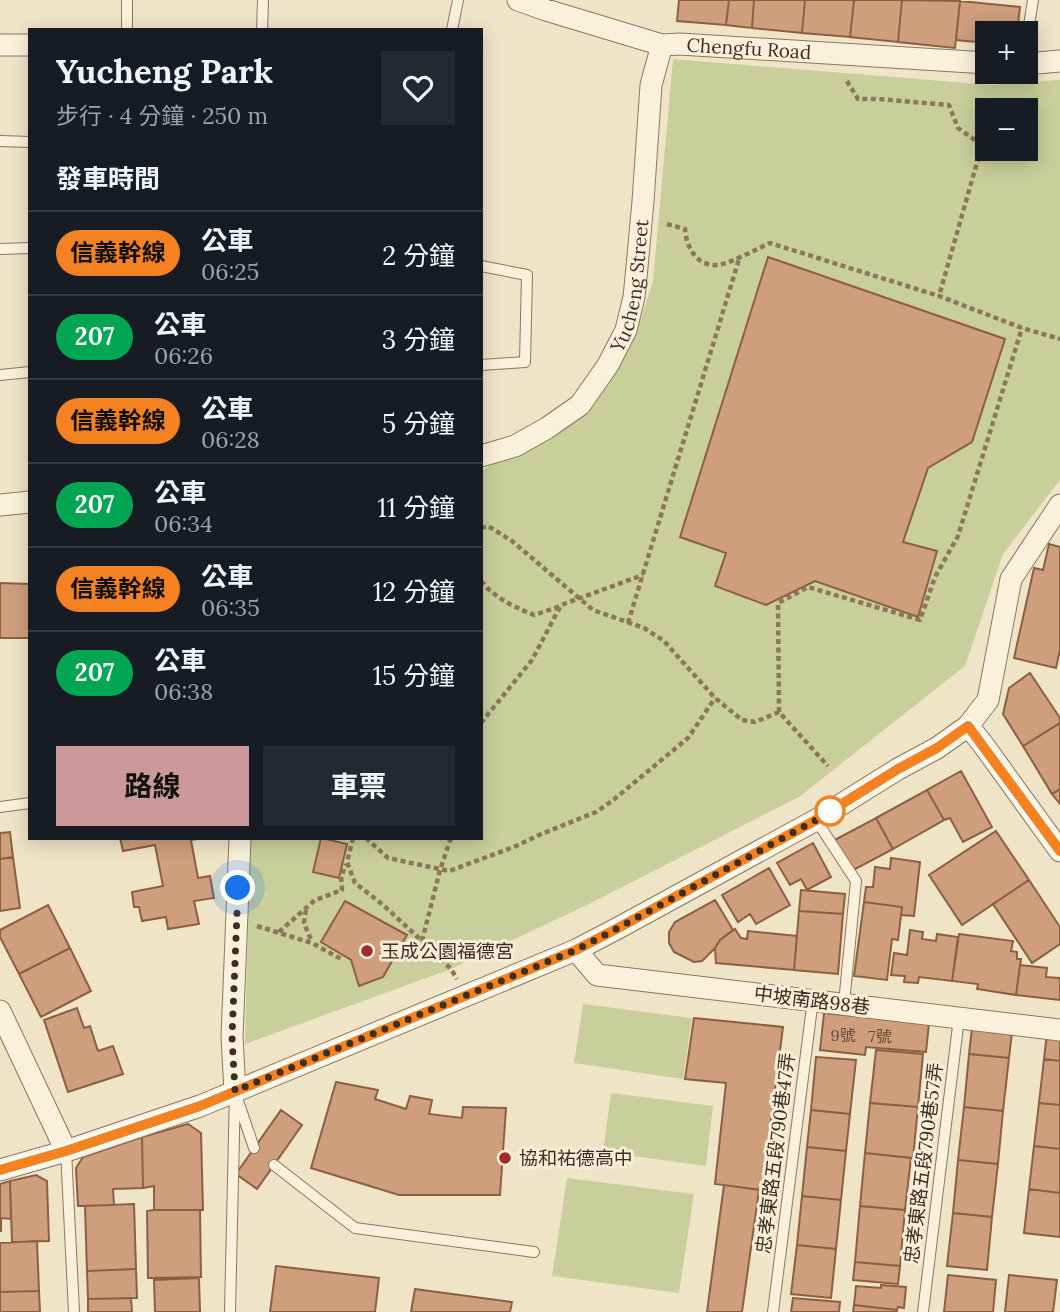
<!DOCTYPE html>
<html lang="zh-TW">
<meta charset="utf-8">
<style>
:root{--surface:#171b24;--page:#242831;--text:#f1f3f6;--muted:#9ea1a6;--line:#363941;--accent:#cc999b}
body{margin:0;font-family:Lora,"Noto Sans TC",serif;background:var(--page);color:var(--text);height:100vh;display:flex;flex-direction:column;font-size:26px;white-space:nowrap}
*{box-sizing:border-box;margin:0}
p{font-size:23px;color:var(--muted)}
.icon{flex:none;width:38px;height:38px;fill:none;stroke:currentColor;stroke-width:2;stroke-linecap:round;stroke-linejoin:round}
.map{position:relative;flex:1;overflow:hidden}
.side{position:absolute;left:28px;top:28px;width:455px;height:812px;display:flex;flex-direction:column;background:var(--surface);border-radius:0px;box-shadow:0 4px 18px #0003}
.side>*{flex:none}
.badge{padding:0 14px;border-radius:23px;font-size:24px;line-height:46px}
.tools{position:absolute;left:975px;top:21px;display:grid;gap:14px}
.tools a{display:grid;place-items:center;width:63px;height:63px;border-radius:0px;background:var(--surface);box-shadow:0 4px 18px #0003;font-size:35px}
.you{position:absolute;width:35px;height:35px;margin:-18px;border:5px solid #fff;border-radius:50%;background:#1a73e8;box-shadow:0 0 0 10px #1a73e833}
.map>.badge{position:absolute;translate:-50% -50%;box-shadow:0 0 0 4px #fff}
h2{padding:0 28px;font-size:26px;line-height:63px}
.round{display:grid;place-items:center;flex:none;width:74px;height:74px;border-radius:0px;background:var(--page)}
.head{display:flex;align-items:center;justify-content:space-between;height:119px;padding:0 28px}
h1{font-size:33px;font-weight:700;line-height:52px}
.button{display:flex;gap:14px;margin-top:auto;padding:14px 28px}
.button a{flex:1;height:80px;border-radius:0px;background:var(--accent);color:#111;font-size:28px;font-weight:700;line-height:80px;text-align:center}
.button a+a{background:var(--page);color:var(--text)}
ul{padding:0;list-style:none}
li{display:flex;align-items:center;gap:21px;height:84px;padding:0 28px;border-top:2px solid var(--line)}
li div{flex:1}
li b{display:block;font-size:26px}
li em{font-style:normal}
li .badge{min-width:77px;font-weight:700;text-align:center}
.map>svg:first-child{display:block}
.green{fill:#c9cf9b;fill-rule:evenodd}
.building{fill:#cf9f7d;stroke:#8d5f41;stroke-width:2}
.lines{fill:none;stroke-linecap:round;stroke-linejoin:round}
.service-casing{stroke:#8d765c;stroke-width:12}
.minor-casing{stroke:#8d765c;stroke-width:23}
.path{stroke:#8d765c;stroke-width:4.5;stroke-dasharray:5 3.5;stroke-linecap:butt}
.service{stroke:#faf1dc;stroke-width:10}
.minor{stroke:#faf1dc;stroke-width:21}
.line-casing{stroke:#fff;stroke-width:16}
.line{stroke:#f58220;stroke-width:10}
.walk{stroke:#3d2e20;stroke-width:7;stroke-dasharray:0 12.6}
.stop-dot{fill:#fff;stroke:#f58220;stroke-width:3.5}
.poi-dot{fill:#9e2a2b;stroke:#f7eed8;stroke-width:2.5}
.labels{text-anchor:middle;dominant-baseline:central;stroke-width:6;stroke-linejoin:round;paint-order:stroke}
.number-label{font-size:16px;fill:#624a37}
.street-label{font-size:19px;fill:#3d2e20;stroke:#f7eed8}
.poi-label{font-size:19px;fill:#3d2e20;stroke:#f7eed8;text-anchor:start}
</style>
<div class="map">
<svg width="1060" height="1312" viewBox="0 0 1060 1312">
<rect width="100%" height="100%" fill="#f0e4c8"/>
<!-- green -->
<path class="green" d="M673,59l318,26 69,-5v400l-57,74 -38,112 -166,131 -212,108 -136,64 -206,75 5,-206h231v-367l107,-61 48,-76 17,-53zM987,110h39v39h-39z
M583,1004l109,14 -9,61 -109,-16z
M611,1093l102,13 -7,60 -103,-14z
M567,1178l127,16 -15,99 -127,-17z"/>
<!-- building -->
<path class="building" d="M679,0h50l-3,25 -49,-4z
M729,0h25l-2,28 -26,-3z
M754,0h51l-3,33 -50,-5z
M805,0h49l-4,37 -48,-4z
M854,0h48l-4,42 -48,-5z
M902,0l58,1 -5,47 -57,-6z
M960,1l60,6 -3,26h-30v10l-31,-3z
M768,257l237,82 -33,103 -44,26 -25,74 34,9 -19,66 -103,-36 -49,24 -51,-19 11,-33 -46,-16z
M1049,544l11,3v103l-4,18 -42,-10 20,-90 9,2z
M0,583l30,1v54h-30z
M1030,673l30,45v5l-37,23 -20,-32 6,-26z
M1060,723v66l-8,5 -29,-48z
M961,771l31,56 -29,15 -13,-24 -6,2 -17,-30z
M1060,789v15l-8,-10z
M927,790l17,30 -51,29 -17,-31z
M876,818l17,31 -47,25 -17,-31z
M996,831l33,49 -67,45 -33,-50z
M10,832l3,25 -13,2v-26z
M120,838h83l-12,2 7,38 12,-2 4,22 -20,3 5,23 -31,5 -2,-12 -24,4 -3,-14h-5l-2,-15 31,-6 -8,-41 -32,6z
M321,838l26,6 -8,34 -26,-6z
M813,843l18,34 -24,13 -6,-11 -11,6 -13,-22z
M13,857l7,51 -20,3v-52z
M891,858l29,4 -6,54 -13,-1 1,-8 -38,-5 2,-15h7l2,-20 15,2z
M769,868l21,37 -34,19 -6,-10 -12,8 -16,-27z
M1029,880l31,47v17l-28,19 -39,-59z
M801,890l44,4 -2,20 -44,-3z
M715,900l18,30 -13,10 -5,8 -13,13 -8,1 -20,-10 -5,-9v-11l6,-10z
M345,901l62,34 -24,42 -24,9 -8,-26 -30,-18z
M864,902l38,5 -4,33 -6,-1 -5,41 -33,-4z
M48,905l22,43 -51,26 -19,-37v-7z
M799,911l44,3 -5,60 -44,-4z
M735,929l6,9 6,1 1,-8 49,5 -3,34 -78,-7 -1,-15 5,-8z
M910,930l13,2 -1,7 14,2 1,-7 21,3 -6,44 -33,-4 -1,6 -14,-1 1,-6 -14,-1 3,-22 13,2z
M959,934l54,7 -2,10 6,1v7h4l-5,36 -39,-6 1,-5 -26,-3z
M70,948l21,43 -50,26 -22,-43z
M1020,965l27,3 -1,9 14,1v22l-44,-5z
M77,1008l7,20 6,-2 8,25 15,-5 10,28 -55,18 -24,-72z
M824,1013l105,10 -3,29 -60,-5 -1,8 -45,-5z
M694,1018l89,9 -21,163 -47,-6 11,-101 -41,-4z
M972,1028l40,4 -3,26 -40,-4z
M1047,1033l13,2v26l-16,-2z
M876,1050l47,4 -5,53 -48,-4z
M969,1054l40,4 -6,53 -39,-4z
M816,1057l40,3 -6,54 -39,-4z
M1044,1059l16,2v44l-21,-2z
M336,1082l42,8 -3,9 31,10 4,-13 22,4 -3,14 33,4 1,-11 43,1 -6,87h-101l-88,-27z
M870,1103l48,4 -5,51 -48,-5z
M1039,1103l21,2v44l-26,-3z
M964,1107l39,4 -5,53 -40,-4z
M281,1110l21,15 -45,64 -21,-15z
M811,1110l39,4 -4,37 -39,-4z
M188,1124l13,9 2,77h-49v-24l-11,2 -1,-51z
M142,1137l1,51 -30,1 1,16 -36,1 -2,-38 7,-11z
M1034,1146l26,3v44l-31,-4z
M807,1147l39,4 -5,49 -39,-4z
M865,1153l46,5 -6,52 -45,-4z
M958,1160l40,4 -6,53 -39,-4z
M36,1175l11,6 2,60 -37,1 -2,-61z
M10,1181l1,38 -10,-1v13h-1v-47z
M724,1185l35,5 -17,122h-35z
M1029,1189l31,4v44l-36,-4z
M802,1196l39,4 -5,49 -39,-4z
M134,1204l2,65 -49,2 -2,-65z
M860,1206l45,4 -5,56 -45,-4z
M154,1210h46l1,67 -53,1 -1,-67z
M953,1213l39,4 -5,53 -40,-4z
M37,1241l2,50 -39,1v-49z
M797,1245l39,4 -5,49 -40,-4z
M855,1262l45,4 -2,18 -45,-4z
M276,1266l103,12 -4,34h-105z
M136,1269l1,29 -49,1 -1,-28z
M948,1275l48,5 -3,32h-49z
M1009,1275l48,5 -4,32h-48z
M199,1278l1,34h-45l-1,-32z
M881,1285l25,2 -2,21 -6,-1 -1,3 -43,-5 2,-19 25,2z
M415,1289l97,13 -2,10h-99z
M39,1291l1,21h-40v-20z
M131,1298l1,14h-44v-13z
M793,1298l47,4 -1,10h-48z
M854,1305l43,5v2h-44z"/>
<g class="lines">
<!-- service casing -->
<g class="service-casing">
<path id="service" d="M127,30v-30
M262,30l1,-30
M452,30l6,-30
M1026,44l7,-44
M0,141l30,1
M0,249l30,-1
M481,266l46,9 -2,87 -44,3
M0,375l30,-3
M0,807l30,-4
M816,820l40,61 -12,122
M238,1101l16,47
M66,1151l8,161
M274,1165l81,63 179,24
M230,1312l5,-221
M773,1312l40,-313
M923,1312l36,-294"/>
</g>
<!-- minor casing -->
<g class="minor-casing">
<g id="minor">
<path id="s1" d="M518,0l28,10 116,35 18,-1 307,19"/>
<path d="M0,45h30"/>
<path d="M1026,64l34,-3"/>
<path id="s2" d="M481,456l34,-10 32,-18 33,-23 28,-40 18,-35 8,-33 3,-30 6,-66 8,-116 11,-40"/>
<path d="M0,505l30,-3"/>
<path d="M968,726l14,17 78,108"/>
<path d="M576,950l21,25 463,55"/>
<path d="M0,1011l66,140"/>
<path d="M235,1091l-3,-54 8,-199"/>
<path d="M0,1170l66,-19 134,-45 376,-156 44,-23 196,-107 82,-51 39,-21 31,-22 20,-26 23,-121 49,-74"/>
</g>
</g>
<!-- path -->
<path class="path" d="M847,81l11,18h20l71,6 9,23 24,17 -43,151
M667,224l18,5c1,18 12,38 33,36 13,-2 39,-16 52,-22l169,53 83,32 38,11
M481,528l7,-2 24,15 81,69 51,18 20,13 51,57 27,22 13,2 24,-10 49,54
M481,581c14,17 33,26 53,34l27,-9
M628,623l112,-367
M779,712l-1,-109 30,-16 112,33 15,-43 23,-41 64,-208
M481,723l51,-63 29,-55 82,-30
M353,838l-6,24 8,21 27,21 40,37 29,28 6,10
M366,838l22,20 61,13 65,-24 25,-12 57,-23 16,-11 76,-63 27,-40
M306,910l-2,13 8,19
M257,926l55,17 31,17
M279,932l36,-32 27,-10 -1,-13 5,-13
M422,941l18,-71 11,-32"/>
<!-- service -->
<use href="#service" class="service"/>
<!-- minor -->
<use href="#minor" class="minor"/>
</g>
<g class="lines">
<!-- line casing -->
<g class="line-casing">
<path id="line" d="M0,1170l66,-19 134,-45 376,-156 44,-23 196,-107 82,-51 39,-21 31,-22 92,125"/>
</g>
<!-- line -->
<use href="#line" class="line"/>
<!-- walk -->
<path class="walk" d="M238,888l-6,149 3,54 341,-141 44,-23 196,-107 20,-13 -6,4"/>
</g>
<!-- markers -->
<circle class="stop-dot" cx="830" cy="811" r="14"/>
<g class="poi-dot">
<circle cx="367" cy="951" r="7"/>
<circle cx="505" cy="1158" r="7"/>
</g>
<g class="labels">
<!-- number labels -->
<g class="number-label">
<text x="843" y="1035">9號</text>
<text x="880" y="1036">7號</text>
</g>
<!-- street labels -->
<g class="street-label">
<text stroke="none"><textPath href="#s1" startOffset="238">Chengfu Road</textPath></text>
<text stroke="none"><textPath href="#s2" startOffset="245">Yucheng Street</textPath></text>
<text transform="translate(812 1000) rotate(7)">中坡南路98巷</text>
<text transform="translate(775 1153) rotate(-83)">忠孝東路五段790巷47弄</text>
<text transform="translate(923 1163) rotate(-83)">忠孝東路五段790巷57弄</text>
</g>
<!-- poi labels -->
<g class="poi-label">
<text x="381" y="951">玉成公園福德宮</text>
<text x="519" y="1158">協和祐德高中</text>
</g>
</g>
</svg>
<div class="tools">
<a>+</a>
<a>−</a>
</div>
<div class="you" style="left:238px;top:888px"></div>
<section class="side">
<div class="head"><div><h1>Yucheng Park</h1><p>步行 · 4 分鐘 · 250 m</p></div><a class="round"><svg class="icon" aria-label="heart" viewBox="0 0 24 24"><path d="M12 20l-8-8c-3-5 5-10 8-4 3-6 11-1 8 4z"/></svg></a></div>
<h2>發車時間</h2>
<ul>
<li><span class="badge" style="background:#f58220;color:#111">信義幹線</span><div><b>公車</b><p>06:25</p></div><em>2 分鐘</em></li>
<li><span class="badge" style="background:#00a651;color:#fff">207</span><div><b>公車</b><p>06:26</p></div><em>3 分鐘</em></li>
<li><span class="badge" style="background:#f58220;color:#111">信義幹線</span><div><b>公車</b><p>06:28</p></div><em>5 分鐘</em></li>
<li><span class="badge" style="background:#00a651;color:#fff">207</span><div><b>公車</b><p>06:34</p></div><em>11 分鐘</em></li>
<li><span class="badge" style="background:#f58220;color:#111">信義幹線</span><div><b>公車</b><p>06:35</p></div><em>12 分鐘</em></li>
<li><span class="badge" style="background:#00a651;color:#fff">207</span><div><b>公車</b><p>06:38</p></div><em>15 分鐘</em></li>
</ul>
<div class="button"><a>路線</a><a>車票</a></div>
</section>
</div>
